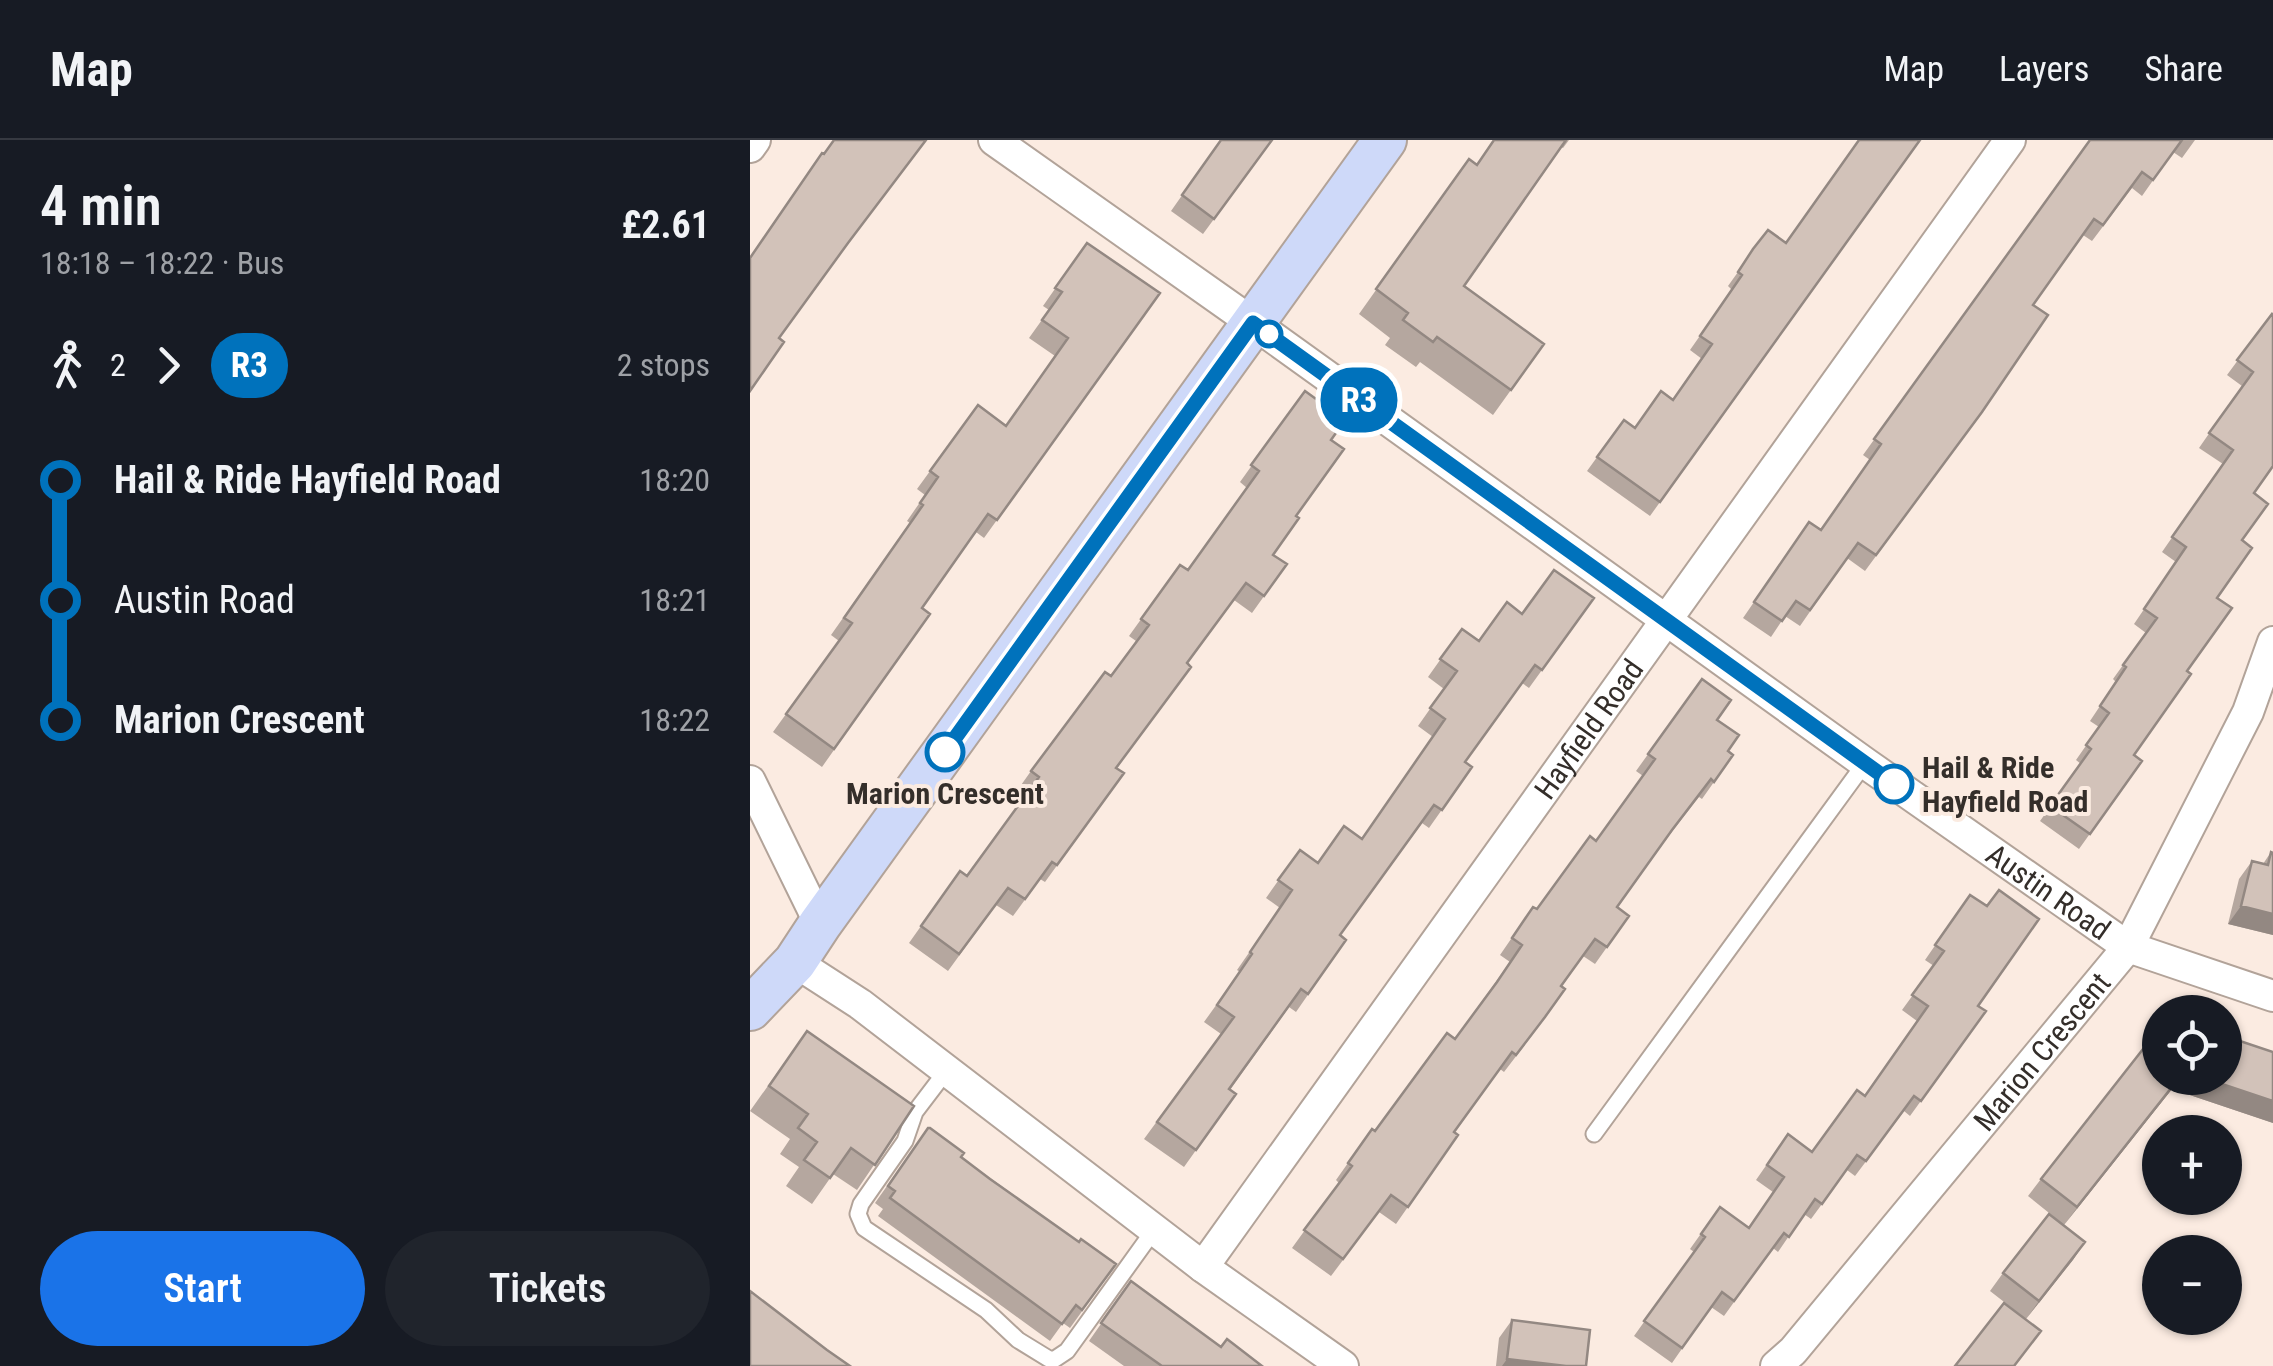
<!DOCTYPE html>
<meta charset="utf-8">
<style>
:root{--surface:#171b24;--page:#20242c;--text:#f1f3f6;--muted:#9ea1a6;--line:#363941;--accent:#1a73e8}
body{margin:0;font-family:"Roboto Condensed",sans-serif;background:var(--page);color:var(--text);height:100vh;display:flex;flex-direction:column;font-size:38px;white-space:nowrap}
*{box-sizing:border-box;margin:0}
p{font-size:32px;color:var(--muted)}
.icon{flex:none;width:55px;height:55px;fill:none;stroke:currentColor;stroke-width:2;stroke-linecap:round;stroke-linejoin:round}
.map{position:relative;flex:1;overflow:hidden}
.details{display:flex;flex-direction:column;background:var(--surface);width:750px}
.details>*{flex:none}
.badge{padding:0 20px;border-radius:32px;font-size:35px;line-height:65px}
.tools{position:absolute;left:1392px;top:855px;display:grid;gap:20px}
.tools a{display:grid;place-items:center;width:100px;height:100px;border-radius:50%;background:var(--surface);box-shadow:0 2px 8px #0004;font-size:50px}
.map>.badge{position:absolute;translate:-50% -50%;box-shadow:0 0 0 5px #fff}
.legs{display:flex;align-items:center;gap:15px;height:110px;padding:0 40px;font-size:32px}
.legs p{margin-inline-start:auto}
.summary{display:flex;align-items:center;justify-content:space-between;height:170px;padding:0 40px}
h1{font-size:55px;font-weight:600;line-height:75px}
.button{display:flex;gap:20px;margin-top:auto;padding:20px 40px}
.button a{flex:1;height:115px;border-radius:60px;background:var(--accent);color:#fff;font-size:40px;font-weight:600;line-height:115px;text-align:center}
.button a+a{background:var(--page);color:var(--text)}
ul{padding:0 40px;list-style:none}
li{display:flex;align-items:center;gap:35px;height:120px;font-size:38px}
li i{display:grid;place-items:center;width:15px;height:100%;margin:0 12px;background:currentColor}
li i::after{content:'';width:25px;height:25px;margin:-12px;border:8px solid;border-radius:50%;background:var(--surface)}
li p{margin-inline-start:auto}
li:first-child i{background:linear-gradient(#0000 50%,currentColor 0)}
li:last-child i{background:linear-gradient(currentColor 50%,#0000 0)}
header{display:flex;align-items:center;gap:60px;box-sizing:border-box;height:140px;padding:0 50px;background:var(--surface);border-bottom:2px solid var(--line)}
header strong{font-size:48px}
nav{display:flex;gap:55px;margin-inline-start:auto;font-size:35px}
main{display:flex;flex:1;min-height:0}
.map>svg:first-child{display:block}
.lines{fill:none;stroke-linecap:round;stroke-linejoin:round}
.lane-casing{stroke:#b2a399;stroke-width:19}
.street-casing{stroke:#b2a399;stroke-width:34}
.secondary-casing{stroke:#b2a399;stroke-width:46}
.lane{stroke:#fff;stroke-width:15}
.street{stroke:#fff;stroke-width:30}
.secondary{stroke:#ced9f9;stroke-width:42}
.wall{fill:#b5a79f}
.shaded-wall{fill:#938882}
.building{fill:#d2c2b9;stroke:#938882;stroke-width:2.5}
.line-1-casing{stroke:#fff;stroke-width:22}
.line-1{stroke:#0072bc;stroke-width:15}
.stop-1-dot{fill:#fff;stroke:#0072bc;stroke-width:5}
.labels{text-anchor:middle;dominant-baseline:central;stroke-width:8;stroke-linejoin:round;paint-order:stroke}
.street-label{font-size:30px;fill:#342e2a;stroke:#fbebe1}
.stop-label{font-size:30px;font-weight:bold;fill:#342e2a;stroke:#fbebe1;text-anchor:start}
</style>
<header>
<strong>Map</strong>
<nav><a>Map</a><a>Layers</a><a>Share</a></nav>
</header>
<main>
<section class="details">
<div class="summary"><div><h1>4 min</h1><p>18:18 – 18:22 · Bus</p></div><b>£2.61</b></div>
<div class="legs"><svg class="icon" aria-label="walk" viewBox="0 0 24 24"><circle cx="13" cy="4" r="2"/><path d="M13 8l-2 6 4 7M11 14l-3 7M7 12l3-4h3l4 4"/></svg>2<svg class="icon" aria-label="forward" viewBox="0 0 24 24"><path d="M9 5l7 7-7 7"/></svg><b class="badge" style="background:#0072bc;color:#fff">R3</b><p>2 stops</p></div>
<ul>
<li><i style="color:#0072bc"></i><b>Hail &amp; Ride Hayfield Road</b><p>18:20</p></li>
<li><i style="color:#0072bc"></i><span>Austin Road</span><p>18:21</p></li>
<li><i style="color:#0072bc"></i><b>Marion Crescent</b><p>18:22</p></li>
</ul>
<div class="button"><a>Start</a><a>Tickets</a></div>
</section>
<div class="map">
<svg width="1523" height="1226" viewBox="0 0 1523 1226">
<rect width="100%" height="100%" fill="#fbebe1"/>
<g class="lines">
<!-- lane casing -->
<g class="lane-casing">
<path id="lane" d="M197,930l-32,42 -10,29 -44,63 -3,10 6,14 122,82 32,30 31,19h6l12,-8 87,-121
M844,994l271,-371"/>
</g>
<!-- street casing -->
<g class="street-casing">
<g id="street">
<path id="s1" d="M244,0l259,183 612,440 263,184 145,49"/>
<path d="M0,7l5,-7"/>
<path d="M0,641l70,143"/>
<path d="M45,822l65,42 343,263 140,99"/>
<path id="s2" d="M453,1127l807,-1127"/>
<path id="s3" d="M1026,1226l17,-15 335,-404 120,-235 25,-70"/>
</g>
</g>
<!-- secondary casing -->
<g class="secondary-casing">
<path id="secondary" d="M0,869l45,-47 25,-38 565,-784"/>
</g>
<!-- lane -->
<use href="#lane" class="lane"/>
<!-- street -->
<use href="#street" class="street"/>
<!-- secondary -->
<use href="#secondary" class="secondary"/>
</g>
<!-- wall -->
<path class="wall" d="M471,0h51l-69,94 -32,-23z
M744,0h75l-6,8 -2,-1 -97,139 80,58 -51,71 -73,-53 -4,5 -31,-22 5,-7 -31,-24 110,-155 8,6z
M1170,0l-270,376 -63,-45 37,-51 11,8 38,-28 29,-41 -12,-9 42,-60 -4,-4 40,-56 18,13z
M1340,0h105l-13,18 -9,-6 -31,44 -10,-8 -40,53 -9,-6 -50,70 -62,122 -106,144 -18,-13 -47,68 -15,-10 -14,21 -28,-19 66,-96 12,8 49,-70 -7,-5z
M337,103l73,50 -176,245 -8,-6 -54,76 8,6 -108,153 -49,-35 66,-91 -8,-6 79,-112 -3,-2 18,-26 -8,-6 61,-84 28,21 49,-70 -26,-18 20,-28 -6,-4z
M1522,174l-18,179 -12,47 -55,131 -53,84 8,6 -63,88 -39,-28 41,-57 -5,-4 23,-33 -9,-6 26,-39 -3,-3 33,-46 -12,-9 42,-62 -14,-10 61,-88 -24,-16 43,-62 -15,-11z
M555,251l26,49 -35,76 -23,39 14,9 -35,49 -18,-13 -47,64 -70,104 7,5 -79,109 -5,-3 -27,37 -17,-11 -48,66 -39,-28 51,-72 7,5 60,-82 -8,-6 12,-17 80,-95 25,-35 -7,-5 51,-71 8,5 59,-82 -7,-6z
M844,458l-65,90 -7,-5 -57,79 7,5 -43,61 -7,-5 -82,112 6,5 -50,72 -7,-5 -59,83 6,4 -52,73 -40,-28 77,-105 -17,-12 36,-50 -3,-2 43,-62 -14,-10 34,-48 18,13 44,-24 71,-102 -15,-11 26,-37 -16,-12 34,-48 17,12 43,-27z
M952,539l26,72 5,4 -31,44 -3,-2 -39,50 -43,60 12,9 -34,48 -12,-8 -21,30 -29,48 -29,38 -4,-3 -45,63 3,3 -62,89 -17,-12 -48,64 -39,-28 47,-65 -3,-3 36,-51 3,2 80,-92 55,-77 -10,-7 33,-48 4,2 59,-68 47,-65 -7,-5z
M1521,712l2,83 -45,-11 11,-45 13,-18 11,3z
M1220,755l8,111 8,5 -76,105 -6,-5 -49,65 -8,-6 -36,49 -7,-5 -26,38 -5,-4 -49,68 -13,-9 -39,56 -38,-27 60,-84 -4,-3 30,-42 29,21 24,-36 -17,-12 32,-46 24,18 53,-56 52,-75 -15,-11 32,-44 -9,-6z
M57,891l107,75 -57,84 -24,-16 -21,30 -26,-18 13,-19 -19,-13 10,-15 -40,-28z
M1523,912v71l-101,-34 -108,136 -36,-29 13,-17 119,-101z
M178,988l33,29 118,85 37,22 -46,64 -7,-5 -13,18 -172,-125 5,-7 -8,-6z
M1335,1102l-59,77 -36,-28 13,-18z
M381,1141l90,66 41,19h-138l-35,-25z
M762,1180l74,46h-90l3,-28z"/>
<!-- shaded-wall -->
<path class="shaded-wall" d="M1491,766l32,8v21l-45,-11z
M1425,938h29l69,23v22l-101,-34 -108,136z
M1335,1102l-12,18 -47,59 13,-18z
M757,1219l59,7h-64z"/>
<!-- building -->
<path class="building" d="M84,0h92l-78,103 -69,95 5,4 -34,49v-133l72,-105 2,1z
M471,0h51l-58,79 -32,-24z
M744,0h72l-102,146 80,58 -33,46 -74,-53 -4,5 -30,-22 5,-7 -32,-24 93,-130 8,6z
M1109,0h61l-260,362 -63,-45 27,-37 11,8 26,-37 12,9 39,-56 -12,-8 42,-61 -4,-3 15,-23 15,-19 18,13z
M1340,0h92l-29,40 -11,-8 -39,53 -9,-6 -61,86 15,10 -66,97 -106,143 -18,-12 -48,67 -14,-9 -14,20 -28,-19 55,-80 12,8 60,-86 -7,-5z
M337,103l73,50 -163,227 -9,-6 -66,94 8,6 -96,135 -48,-35 66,-91 -8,-5 79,-113 -3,-2 18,-26 -8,-6 48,-66 28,21 62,-88 -26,-18 20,-28 -7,-4z
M1522,174l1,1v151l-19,27 14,11 -26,36 10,8 -35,50 15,10 -45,63 4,3 -57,81 8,6 -52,73 -40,-28 41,-57 -5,-4 23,-32 -9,-7 26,-39 -3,-2 34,-47 -13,-9 42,-62 -14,-10 61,-87 -24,-17 44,-61 -16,-12z
M555,251l40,29 -14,20 13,9 -48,67 3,2 -26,37 14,9 -23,32 -18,-13 -59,80 4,4 -75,101 8,5 -67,92 -5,-3 -27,37 -17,-11 -49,66 -38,-28 39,-55 7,5 72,-99 -8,-6 74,-99 6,4 38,-51 -8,-6 39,-54 8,5 71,-99 -8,-6z
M804,430l40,28 -52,72 -7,-5 -70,97 7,5 -30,43 -8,-5 -94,130 6,5 -38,54 -7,-5 -72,100 7,5 -40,56 -39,-28 77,-105 -17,-12 35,-51 -2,-2 42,-62 -14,-10 22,-30 18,13 26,-37 18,13 83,-120 -15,-11 27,-37 -17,-12 22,-30 17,12 28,-39 15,12z
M952,539l29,21 -14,20 22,15 -11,16 5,4 -19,27 -3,-3 -39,51 -55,77 12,9 -22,31 -12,-8 -34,47 4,3 -20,28 -29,38 -4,-3 -58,80 4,3 -50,72 -17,-12 -48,64 -39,-29 48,-64 -4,-3 24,-34 3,2 72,-98 8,6 42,-57 25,-37 -10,-7 21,-31 4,2 53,-73 6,5 59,-82 -7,-5z
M1521,712l2,1v61l-32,-8 11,-45 16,4z
M1249,750l40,29 -61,87 8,5 -65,90 -7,-5 -48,65 -9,-6 -35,49 -7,-5 -26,38 -5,-4 -50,68 -12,-9 -40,56 -38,-27 61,-84 -4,-3 19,-27 29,21 35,-51 -17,-12 21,-31 24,18 45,-62 8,6 63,-90 -16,-11 32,-44 -9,-6 35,-50 17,11z
M57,891l107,75 -39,59 -24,-17 -21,30 -26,-18 13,-18 -19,-14 10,-14 -39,-28z
M1475,896l48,16v49l-69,-23h21z
M1397,904l13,10v24h19l-102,129 -36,-28z
M178,988h2l34,25 -3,4 29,22 89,63 2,-3 35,25 -34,46 -6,-5 -14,19 -172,-126 5,-7 -7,-5z
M1299,1074l36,28 -46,59 -36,-28z
M381,1141l90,66 6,-8 35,27h-100l-61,-43z
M0,1151l77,59 23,16h-100z
M1254,1163l37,28 -27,35h-59z
M762,1180l78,10 -4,36h-20l-59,-7z"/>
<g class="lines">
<!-- line-1 casing -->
<g class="line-1-casing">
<path id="line-1" d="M195,612l308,-429 641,461"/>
</g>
<!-- line-1 -->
<use href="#line-1" class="line-1"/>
</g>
<!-- markers -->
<g class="stop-1-dot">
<circle cx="519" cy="194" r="12"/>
<circle cx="195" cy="612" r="18"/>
<circle cx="1144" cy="644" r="18"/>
</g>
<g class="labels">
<!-- street labels -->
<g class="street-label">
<text stroke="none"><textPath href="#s2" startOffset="662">Hayfield Road</textPath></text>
<text stroke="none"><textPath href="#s1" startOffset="1295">Austin Road</textPath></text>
<text stroke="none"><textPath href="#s3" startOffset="412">Marion Crescent</textPath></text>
</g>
<!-- stop labels -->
<g class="stop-label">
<text x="1172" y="627">Hail &amp; Ride<tspan x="1172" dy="34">Hayfield Road</tspan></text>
<text x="195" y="653" text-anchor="middle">Marion Crescent</text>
</g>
</g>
</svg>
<div class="tools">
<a><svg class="icon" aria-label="locate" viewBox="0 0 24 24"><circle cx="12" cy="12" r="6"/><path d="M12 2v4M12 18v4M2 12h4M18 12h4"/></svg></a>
<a>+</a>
<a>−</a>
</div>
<b class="badge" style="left:609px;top:260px;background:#0072bc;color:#fff">R3</b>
</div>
</main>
